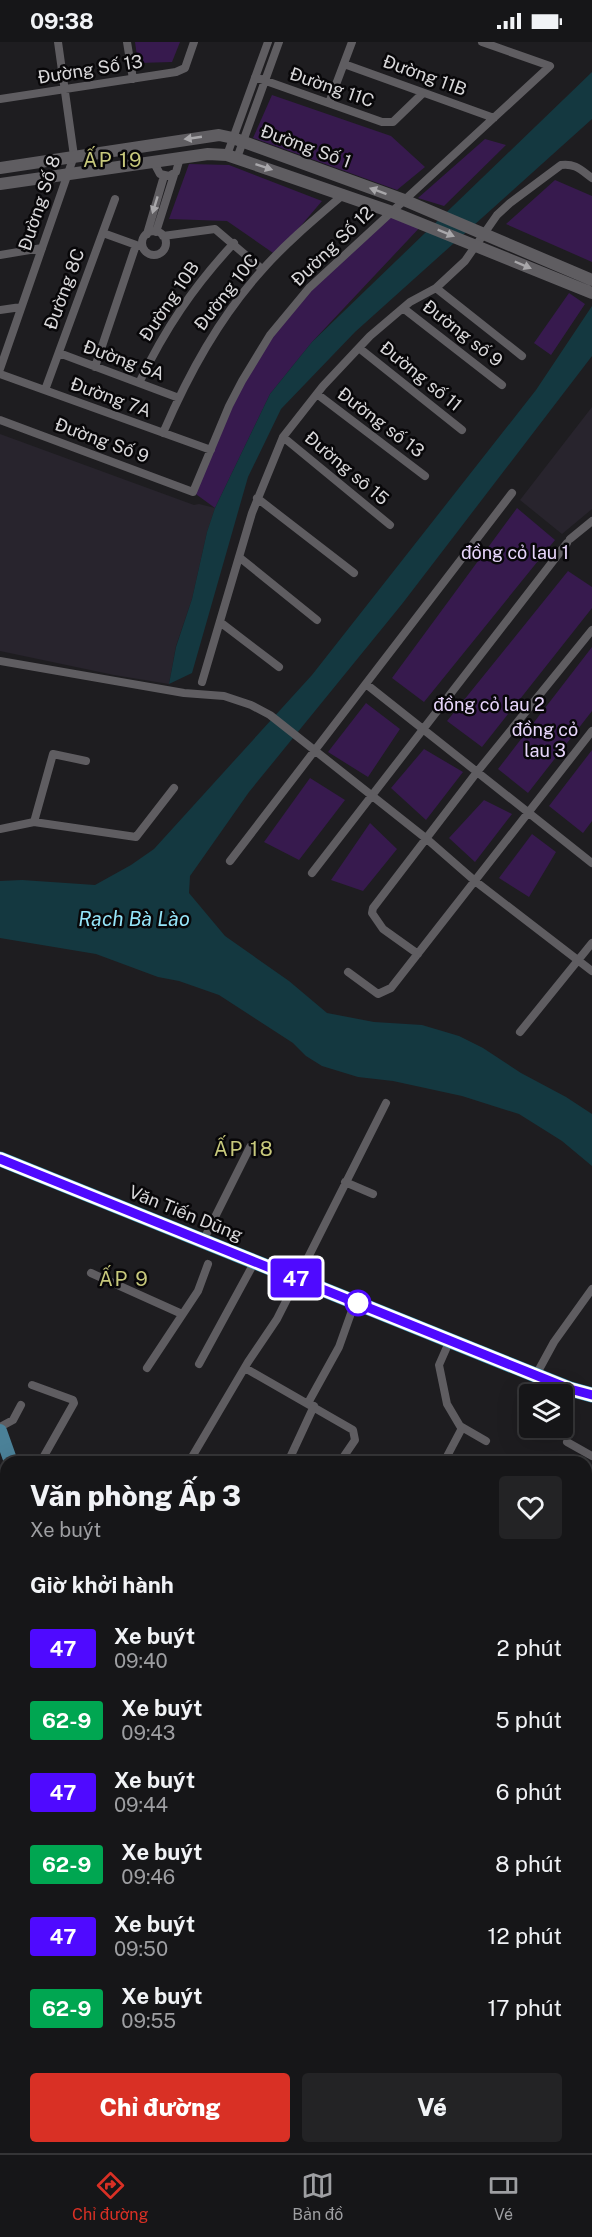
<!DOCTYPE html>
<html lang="vi">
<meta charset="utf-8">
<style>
:root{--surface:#161618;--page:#232325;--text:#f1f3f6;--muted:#9e9fa2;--line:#353537;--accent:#d93025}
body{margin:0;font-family:"Public Sans",sans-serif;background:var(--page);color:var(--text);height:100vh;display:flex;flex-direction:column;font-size:22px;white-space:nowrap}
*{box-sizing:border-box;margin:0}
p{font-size:20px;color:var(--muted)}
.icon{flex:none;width:33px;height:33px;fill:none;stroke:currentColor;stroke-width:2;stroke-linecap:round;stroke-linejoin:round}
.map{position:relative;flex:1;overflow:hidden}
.details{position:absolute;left:0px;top:1414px;width:592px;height:698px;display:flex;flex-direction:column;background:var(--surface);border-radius:18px 18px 0 0;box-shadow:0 6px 24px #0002,0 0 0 2px var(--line)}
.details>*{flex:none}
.badge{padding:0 12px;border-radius:4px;font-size:21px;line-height:39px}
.fabs{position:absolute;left:519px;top:1342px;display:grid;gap:12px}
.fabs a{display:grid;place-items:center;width:54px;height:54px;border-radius:6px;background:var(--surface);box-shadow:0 6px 24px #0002,0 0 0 2px var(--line);font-size:30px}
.map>.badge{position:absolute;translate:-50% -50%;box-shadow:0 0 0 3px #fff}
h2{padding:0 30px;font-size:22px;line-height:54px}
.round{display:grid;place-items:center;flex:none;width:63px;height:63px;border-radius:6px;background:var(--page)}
.head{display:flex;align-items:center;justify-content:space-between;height:102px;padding:0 30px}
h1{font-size:28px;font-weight:800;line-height:45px}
.action{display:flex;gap:12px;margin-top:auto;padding:12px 30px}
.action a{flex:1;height:69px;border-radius:6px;background:var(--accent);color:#fff;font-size:24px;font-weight:800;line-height:69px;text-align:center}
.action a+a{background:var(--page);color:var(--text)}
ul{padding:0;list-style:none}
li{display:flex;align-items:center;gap:18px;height:72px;padding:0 30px}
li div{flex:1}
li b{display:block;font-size:22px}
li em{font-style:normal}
li .badge{min-width:66px;font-weight:700;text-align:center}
.status{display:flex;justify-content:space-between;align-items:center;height:42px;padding:0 30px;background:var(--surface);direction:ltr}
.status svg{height:16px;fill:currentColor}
.tab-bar{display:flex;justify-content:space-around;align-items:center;height:84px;border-top:2px solid var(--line);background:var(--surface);font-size:16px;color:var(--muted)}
.tab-bar a{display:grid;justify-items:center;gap:3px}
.tab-bar .on{color:var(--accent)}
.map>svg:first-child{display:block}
.built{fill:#28242d}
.green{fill:#371a4e}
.water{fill:#143840}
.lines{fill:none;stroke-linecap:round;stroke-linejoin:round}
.street{stroke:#5f5d61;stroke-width:8}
.secondary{stroke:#5f5d61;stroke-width:12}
.primary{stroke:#4b8198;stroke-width:14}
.highway{stroke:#3e99bc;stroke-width:15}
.oneway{fill:#a8a7aa}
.line-casing{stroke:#fff;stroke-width:14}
.line{stroke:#4f0aff;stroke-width:9}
.stop-dot{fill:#fff;stroke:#4f0aff;stroke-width:3}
.labels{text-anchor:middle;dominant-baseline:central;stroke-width:5;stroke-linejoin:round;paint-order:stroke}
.street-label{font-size:18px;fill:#d9d8da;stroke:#080709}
.park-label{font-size:18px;fill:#e8d6fc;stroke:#080709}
.neighbourhood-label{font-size:20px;letter-spacing:1.5px;fill:#c8c97c;stroke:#080709}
.water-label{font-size:20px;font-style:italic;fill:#95e5f9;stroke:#080709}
</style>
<div class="status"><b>09:38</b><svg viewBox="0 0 49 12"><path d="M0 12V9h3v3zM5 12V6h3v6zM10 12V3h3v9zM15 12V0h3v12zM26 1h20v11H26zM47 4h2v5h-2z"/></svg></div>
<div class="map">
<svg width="592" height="2111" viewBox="0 0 592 2111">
<rect width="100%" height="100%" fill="#1e1d20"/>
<!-- built -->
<path class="built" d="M592,365v102l-30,25 -42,-34z
M0,392l194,71 5,-1 16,4 -8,24 -15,67 -16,47 -7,38 -55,-9 -114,-24z"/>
<!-- green -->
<path class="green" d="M135,0h45l-8,20 -34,1z
M272,53l119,41 34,31 -28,23 -144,-52z
M485,97l21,6 -62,61 -26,-8z
M189,122l40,1 93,36 -46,54 -49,-34 -58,-2z
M555,138l37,16v66l-86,-38z
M392,170l31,12 -111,118 -42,52 -55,114 -22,-16c22,-54 44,-109 77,-156 33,-48 80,-85 122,-124z
M569,251l16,11 -34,51 -17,-12z
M517,466l38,32 -131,162 -32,-24z
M568,529l24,16v21l-110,139 -35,-26z
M592,605v64l-64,82 -30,-24z
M366,661l34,26 -32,48 -40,-25z
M424,707l39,23 -37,48 -35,-32z
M592,708v71l-9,12 -34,-27z
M310,736l35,22 -46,60 -35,-18z
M484,758l28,14 -37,48 -26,-24z
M370,781l27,26 -34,42 -32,-11z
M532,792l24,18 -27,45 -30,-19z"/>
<!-- water -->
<path class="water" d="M592,30v47l-237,213 -74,77 -33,68 -56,196 -23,11 7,-37 16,-48 15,-67 8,-24 55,-114 42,-52z
M592,264v50l-190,248 -153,188 -59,84 -1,17 36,43 64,45 38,32 47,9 48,3 37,11 24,12 38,25 45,24 26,17v52l-30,-25 -43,-27 -57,-18 -69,-15 -35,-4 -36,-11 -16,-10 -13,-13 -74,-48 -40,-14 -21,-4 -62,-23 -96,-16v-57l22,-1 73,5 36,-20 23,-16 158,-174 224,-285z
M586,1794l6,7v52l-5,-4z"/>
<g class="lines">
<!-- street -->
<path class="street" d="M127,0l6,37
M344,22l150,54
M255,35l127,45h11l30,-29
M0,57l176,-27 9,-4 9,-26
M329,61l23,-61
M227,113l41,-113
M237,116l42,-116
M153,119l7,13 9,2 7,-4 4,-14
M142 201a12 12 0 1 1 24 0a12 12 0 1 1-24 0Z
M156,190l18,-57
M103,191l36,13
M147,192l17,-58
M163,194l52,-7 47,40
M0,213l42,-7
M436,246l86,68
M403,266l99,77
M0,268l21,-3
M359,306l103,82
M59,311l120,45
M95,325l41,-122
M0,327l74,-213 -16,-114
M0,332l211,76
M139,341c26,-54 54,-96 95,-140
M45,348l70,-191
M317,352l108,82
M0,378l193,72 36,-86 13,-25 28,-46 39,-47 241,-222 -68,-24
M163,391c26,-60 56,-115 100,-164 24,-27 53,-51 81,-75
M283,395l107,88
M257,456l97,75
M570,497l22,-18
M239,515l78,63
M220,580l59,45
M0,619l184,32 40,3 27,9 19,10 158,125 47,41 117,90
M202,640l50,-169 31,-76 40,-51 47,-50 40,-34 26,-14 29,-27 32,-46 13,-12 51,-38c14,-2 20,5 31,13
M366,642l226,179
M34,780l19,-68 33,7
M0,787l34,-7 102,15 38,-49
M230,819l282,-368
M312,831l255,-330
M418,912l-35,-25 -11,-16 1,-5 104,-136 115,-142
M348,930l30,22 13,-6 201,-257
M520,990l72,-89
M345,1140l28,12
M203,1199l47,-94
M91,1231l91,41
M450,1298l-11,25 8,39 13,22 26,15
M199,1322l55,-101
M147,1326l51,-77 10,-27
M245,1326l108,62 2,10 -15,22
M536,1333l18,-33 38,-53
M32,1343l41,15 1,3 -30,53
M308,1361l31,-56 16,-45
M0,1385l13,-7 8,-15
M567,1400l25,14
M555,1417l6,3
M189,1420l59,-100 29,-43 109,-216
M288,1420l26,-56
M444,1420l18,-34
M586,1436l6,3
M586,1461l6,-9
M586,1519l6,3
M586,1682l6,4
M260,2106l2,5
M331,2106l2,5
M358,2111l1,-5
M547,2111l1,-5"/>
<!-- secondary -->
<path class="secondary" d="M0,126l219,-33 14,3 171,62 188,80
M0,142l208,-30 19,1 165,57 200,81
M586,1875l6,1
M586,1914l6,1"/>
<!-- primary -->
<path class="primary" d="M0,1389l11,31
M0,1647l6,18
M153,2106l2,5
M239,2106l1,5"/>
<!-- highway -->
<path class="highway" d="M0,1117l570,230 22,6
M0,1462l6,18
M0,1585l6,18
M173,2106l2,5
M218,2106l1,5"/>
</g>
<!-- one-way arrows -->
<defs><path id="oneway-solid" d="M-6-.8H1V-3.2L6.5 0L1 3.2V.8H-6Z" transform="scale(1.5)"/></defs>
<g class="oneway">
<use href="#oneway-solid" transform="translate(193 96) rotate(172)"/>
<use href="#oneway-solid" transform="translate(264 125) rotate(18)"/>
<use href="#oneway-solid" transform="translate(378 149) rotate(-160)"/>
<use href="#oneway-solid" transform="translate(155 163) rotate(107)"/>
<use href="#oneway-solid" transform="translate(446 191) rotate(22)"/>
<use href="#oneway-solid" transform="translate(523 223) rotate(23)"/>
</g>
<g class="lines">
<!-- line casing -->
<g class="line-casing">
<path id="line" d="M0,1117l570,230 22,6"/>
</g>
<!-- line -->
<use href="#line" class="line"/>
</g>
<!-- markers -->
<circle class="stop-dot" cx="358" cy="1261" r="12"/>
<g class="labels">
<!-- street labels -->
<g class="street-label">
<text transform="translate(90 27) rotate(-9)">Đường Số 13</text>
<text transform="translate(425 33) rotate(20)">Đường 11B</text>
<text transform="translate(332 45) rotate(19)">Đường 11C</text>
<text transform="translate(306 104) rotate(20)">Đường Số 1</text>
<text transform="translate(39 161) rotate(-72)">Đường Số 8</text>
<text transform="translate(332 204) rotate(-44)">Đường Số 12</text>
<text transform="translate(64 247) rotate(-70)">Đường 8C</text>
<text transform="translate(226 250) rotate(-52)">Đường 10C</text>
<text transform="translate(169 259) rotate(-56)">Đường 10B</text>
<text transform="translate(463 291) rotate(38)">Đường số 9</text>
<text transform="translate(124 318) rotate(20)">Đường 5A</text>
<text transform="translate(421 334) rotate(39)">Đường số 11</text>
<text transform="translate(111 355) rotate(20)">Đường 7A</text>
<text transform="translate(381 380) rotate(37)">Đường số 13</text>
<text transform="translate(102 398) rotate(20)">Đường Số 9</text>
<text transform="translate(347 426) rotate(40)">Đường sô 15</text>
<text transform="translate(186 1171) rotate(22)">Văn Tiến Dũng</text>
</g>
<!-- park labels -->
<g class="park-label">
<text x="515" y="510">đồng cỏ lau 1</text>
<text x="489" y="662">đồng cỏ lau 2</text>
<text x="545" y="687">đồng cỏ<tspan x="545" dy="21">lau 3</tspan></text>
</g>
<!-- neighbourhood labels -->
<g class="neighbourhood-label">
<text x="113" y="118">ẤP 19</text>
<text x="244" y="1107">ẤP 18</text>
<text x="124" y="1237">ẤP 9</text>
</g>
<!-- water labels -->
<g class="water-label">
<text x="134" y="877">Rạch Bà Lào</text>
</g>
</g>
</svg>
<div class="fabs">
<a><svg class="icon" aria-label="layers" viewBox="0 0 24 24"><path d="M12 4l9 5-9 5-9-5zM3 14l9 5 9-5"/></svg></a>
</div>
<b class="badge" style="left:296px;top:1236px;background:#4f0aff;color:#fff">47</b>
<section class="details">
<div class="head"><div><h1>Văn phòng Ấp 3</h1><p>Xe buýt</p></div><a class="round"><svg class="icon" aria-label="heart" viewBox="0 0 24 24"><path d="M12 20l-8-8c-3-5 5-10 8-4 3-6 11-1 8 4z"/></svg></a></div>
<h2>Giờ khởi hành</h2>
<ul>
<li><span class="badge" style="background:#4f0aff;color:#fff">47</span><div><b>Xe buýt</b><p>09:40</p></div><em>2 phút</em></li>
<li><span class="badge" style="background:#00a651;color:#fff">62-9</span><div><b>Xe buýt</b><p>09:43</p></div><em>5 phút</em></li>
<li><span class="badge" style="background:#4f0aff;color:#fff">47</span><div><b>Xe buýt</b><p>09:44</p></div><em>6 phút</em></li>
<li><span class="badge" style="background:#00a651;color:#fff">62-9</span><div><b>Xe buýt</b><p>09:46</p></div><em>8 phút</em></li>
<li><span class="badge" style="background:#4f0aff;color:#fff">47</span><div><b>Xe buýt</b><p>09:50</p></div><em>12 phút</em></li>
<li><span class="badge" style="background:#00a651;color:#fff">62-9</span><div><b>Xe buýt</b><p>09:55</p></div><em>17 phút</em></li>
</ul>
<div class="action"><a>Chỉ đường</a><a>Vé</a></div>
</section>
</div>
<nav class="tab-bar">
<a class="on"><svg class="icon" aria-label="directions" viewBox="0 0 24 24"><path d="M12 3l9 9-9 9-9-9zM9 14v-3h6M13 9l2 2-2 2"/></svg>Chỉ đường</a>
<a><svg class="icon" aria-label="map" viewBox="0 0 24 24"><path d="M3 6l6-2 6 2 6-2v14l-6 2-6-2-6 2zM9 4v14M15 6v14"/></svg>Bản đồ</a>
<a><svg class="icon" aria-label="tickets" viewBox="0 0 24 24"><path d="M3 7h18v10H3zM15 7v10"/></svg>Vé</a>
</nav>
